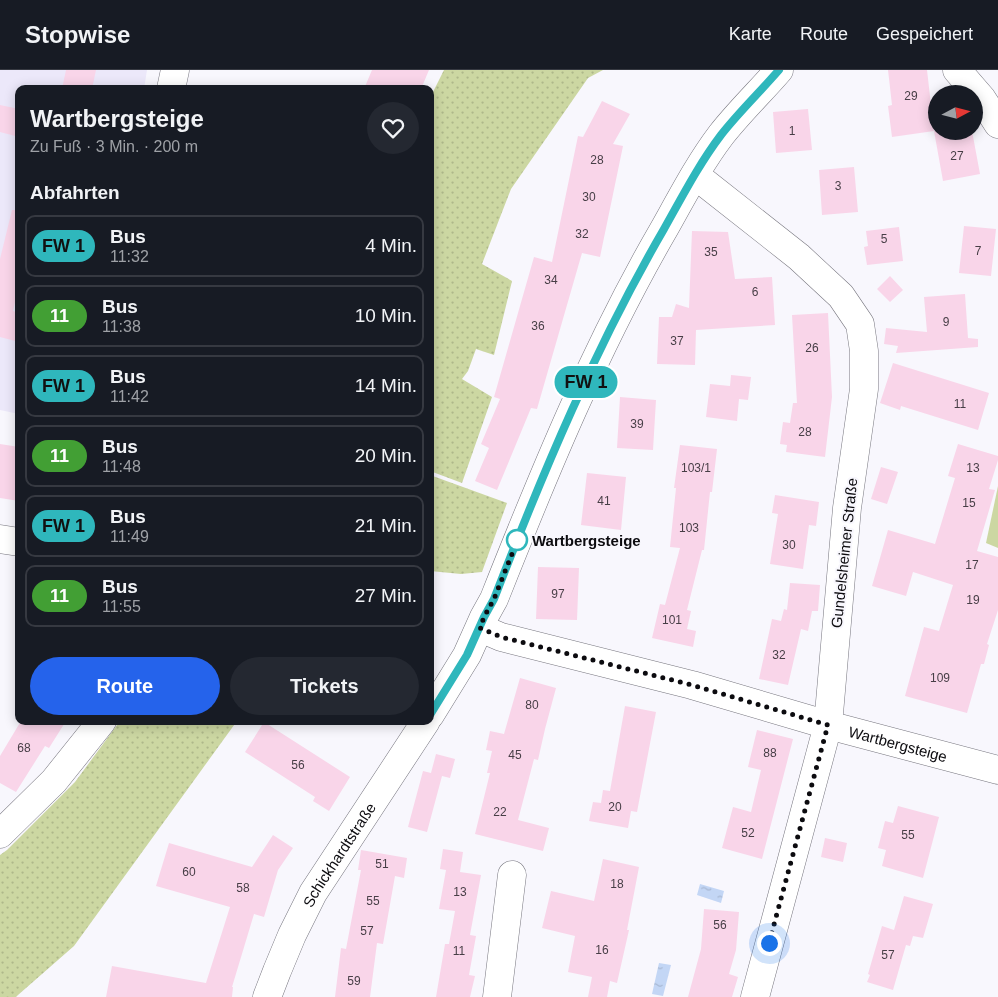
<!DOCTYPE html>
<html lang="de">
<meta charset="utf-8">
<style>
:root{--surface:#171b24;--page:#242831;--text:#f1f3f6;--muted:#9ea1a6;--line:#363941;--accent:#2563eb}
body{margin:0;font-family:Helvetica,sans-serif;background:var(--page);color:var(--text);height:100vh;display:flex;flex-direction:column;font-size:19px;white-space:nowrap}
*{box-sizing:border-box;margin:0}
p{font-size:16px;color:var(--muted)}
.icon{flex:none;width:28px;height:28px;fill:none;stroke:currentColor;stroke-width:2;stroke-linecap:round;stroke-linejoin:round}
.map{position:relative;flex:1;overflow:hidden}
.drawer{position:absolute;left:15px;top:15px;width:419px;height:640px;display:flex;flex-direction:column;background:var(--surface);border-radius:10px;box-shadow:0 2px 12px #0003}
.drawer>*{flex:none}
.badge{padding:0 10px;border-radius:16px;font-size:18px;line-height:32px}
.needle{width:32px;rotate:83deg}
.buttons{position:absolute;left:928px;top:15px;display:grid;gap:10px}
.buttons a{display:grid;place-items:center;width:55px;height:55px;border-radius:50%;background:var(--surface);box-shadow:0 2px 12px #0003;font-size:25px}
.you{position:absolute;width:25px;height:25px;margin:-12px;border:4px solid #fff;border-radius:50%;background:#1a73e8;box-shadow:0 0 0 8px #1a73e833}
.map>.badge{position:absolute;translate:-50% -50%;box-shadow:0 0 0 2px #fff}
h2{padding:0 15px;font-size:19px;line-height:45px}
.round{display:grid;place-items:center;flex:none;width:52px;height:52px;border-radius:26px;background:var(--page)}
.summary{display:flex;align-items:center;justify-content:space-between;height:85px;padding:0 15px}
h1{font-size:24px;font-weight:700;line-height:38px}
.action{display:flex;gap:10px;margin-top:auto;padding:10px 15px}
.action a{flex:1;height:58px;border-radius:30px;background:var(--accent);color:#fff;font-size:20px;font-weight:700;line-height:58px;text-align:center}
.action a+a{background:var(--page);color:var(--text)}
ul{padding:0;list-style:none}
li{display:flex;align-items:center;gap:15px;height:62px;margin:0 10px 8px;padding:0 5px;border:2px solid var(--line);border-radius:10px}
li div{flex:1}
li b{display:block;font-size:19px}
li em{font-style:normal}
li .badge{min-width:55px;font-weight:700;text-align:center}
header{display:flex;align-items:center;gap:30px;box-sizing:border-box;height:70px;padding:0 25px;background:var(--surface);border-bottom:1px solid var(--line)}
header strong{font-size:24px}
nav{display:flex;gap:28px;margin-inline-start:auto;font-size:18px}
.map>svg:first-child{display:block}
.built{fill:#ece8fa}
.grass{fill:url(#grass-dots)}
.garden{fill:#ccd7a2}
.water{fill:url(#water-ripples)}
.building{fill:#f9d5e9}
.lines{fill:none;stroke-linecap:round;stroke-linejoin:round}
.minor-casing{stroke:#76757e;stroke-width:29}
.minor{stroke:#fff;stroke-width:28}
.line-casing{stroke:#fff;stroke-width:11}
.line{stroke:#2fb7bc;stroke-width:8}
.walk{stroke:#0c0b0f;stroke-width:5;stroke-dasharray:0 9}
.stop-dot{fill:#fff;stroke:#2fb7bc;stroke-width:2.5}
.labels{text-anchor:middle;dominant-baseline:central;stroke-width:4;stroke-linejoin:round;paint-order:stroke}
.number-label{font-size:12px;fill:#473e46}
.stop-label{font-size:15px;font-weight:bold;fill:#0c0b0f;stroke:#f8f7fd;text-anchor:start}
.street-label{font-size:15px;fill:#0c0b0f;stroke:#f8f7fd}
</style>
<header>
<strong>Stopwise</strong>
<nav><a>Karte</a><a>Route</a><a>Gespeichert</a></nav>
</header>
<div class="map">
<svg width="998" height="927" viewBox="0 0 998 927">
<defs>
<pattern id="grass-dots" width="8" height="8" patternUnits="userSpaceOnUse" patternTransform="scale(1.25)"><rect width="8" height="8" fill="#ccd7a2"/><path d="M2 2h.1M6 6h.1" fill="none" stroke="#aeb78a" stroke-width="1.8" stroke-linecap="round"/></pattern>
<pattern id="water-ripples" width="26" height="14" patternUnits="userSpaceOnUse" patternTransform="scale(1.25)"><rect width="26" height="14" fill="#c3d6f5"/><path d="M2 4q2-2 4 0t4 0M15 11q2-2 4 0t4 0" fill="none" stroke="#a6b6d1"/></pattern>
</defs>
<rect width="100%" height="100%" fill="#f8f7fd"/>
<!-- built -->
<path class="built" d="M0,0h147l-3,19h-125v325l-19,-4z"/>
<!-- grass -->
<path class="grass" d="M444,0h159l-15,8 -77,111 -29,75 30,17 -18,74 -18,-6 -8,22 -6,8 30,18 -30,86 -32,-12v-373z
M430,405l77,28 -25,69 -21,2 -31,-3z
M120,651h117l-163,225 -56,49 -2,2h-16v-142l7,-5 68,-68z"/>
<!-- garden -->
<path class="garden" d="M998,416v62l-12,-5z"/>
<!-- water -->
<path class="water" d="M700,814l24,7 -3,12 -24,-8z
M659,893l12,2 -8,31 -11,-2z"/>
<!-- building -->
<path class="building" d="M66,0h30l-4,19h-30z
M372,0h57l-8,19h-57z
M888,0h39l7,61h38l8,43 -37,7 -9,-50 -42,6 -4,-31 4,-1z
M602,31l28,13 -17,30 10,2 -23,111 -18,-4 -45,156 -6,-1 -34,82 -22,-9 14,-33 -8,-4 19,-45 -6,-2 40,-140 18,5 26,-126 5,1z
M0,35l19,4v28l-19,-5z
M808,39l4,41 -36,3 -3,-41z
M854,97l4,45 -36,3 -3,-45z
M12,140h7v75l-6,26 6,2v29l-19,-5v-78z
M964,156l32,3 -5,47 -32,-3z
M899,157l4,34 -36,4 -3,-18 4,-1 -2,-15z
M692,161l36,1 7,47 37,-2 3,48 -79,5 -1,35 -38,-1 2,-47h13l4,-13 13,4z
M890,206l13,14 -13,12 -13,-13z
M965,224l3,44 10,1v8l-82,6 2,-7 -14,-2 2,-16 41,4 -3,-35z
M828,243l4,84 -7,60 -39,-5 1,-7 -7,-1 3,-22 7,1 3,-20h4l-5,-88z
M893,293l96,30 -11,37 -77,-24 -1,4 -20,-7z
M731,305l20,2 -3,23 -9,-1 -2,22 -31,-4 4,-33 20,2z
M620,327l36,3 -3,50 -36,-2z
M0,374l19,3v54l-19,-3z
M958,374l40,12v4l-9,29 6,1 -18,61 21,6v53l-11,34 2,1 -5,19h-3l-14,49 -62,-17 19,-69 15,4 14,-46 -40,-13 -7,24 -34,-10 16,-56 47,14 20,-66 -7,-2z
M680,375l37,4 -5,43h-2l-6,58h-2l-15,60 4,1 -4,18 9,2 -3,16 -41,-9 8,-34 5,1 15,-57 -10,-1 6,-59h-2z
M881,397l17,5 -11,32 -16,-5z
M587,403l39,4 -5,53 -40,-5z
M775,425l44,7 -3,24 -7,-1 -6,44 -33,-5 8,-50 -6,-1z
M538,497l41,1 -2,52 -41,-1z
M790,513l30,2 -2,26h-6l-4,20 -7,-2 -13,56 -29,-6 13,-60 9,2 3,-12 3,1z
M520,608l36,10 -11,41 -7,31 -4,-1 -16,61 31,8 -6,23 -68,-17 15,-61h-3l5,-22 -6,-1 4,-19 14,3z
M625,636l31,6 -19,100 -6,-1 -3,17 -39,-7 4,-19 8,1 2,-13 7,1z
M21,651h45l-17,27 -4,-2 -29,46 -16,-9v-27z
M264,652l86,55 -21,34 -16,-10 2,-4 -70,-45z
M757,660l36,9 -31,120 -40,-11 11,-41 18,5 10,-42 -13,-3z
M436,684l19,5 -5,19 -8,-2 -15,56 -19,-5 15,-56 8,2z
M898,736l41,11 -16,61 -41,-12 4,-16 -8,-2 7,-27 8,2z
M273,765l20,13 -15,22 -14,47 -10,-3 -22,73h1l-1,10h-126l6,-31 94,17 24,-76 -74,-21 13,-43 83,24z
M825,768l22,5 -4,19 -22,-5z
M443,779l20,3 -3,20 21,3 -11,60 6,1 -7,39 6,1 -5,21h-34l9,-53h4l6,-33 -16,-2 7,-39 -6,-1z
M361,780l46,8 -3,20 -9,-2 -12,68 -6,-1 -7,54h-35l6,-49 5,1 7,-37 8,-42h-3z
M603,789l36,8 -12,63h2l-12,53 -7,-2 -3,16h-19l4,-20 -24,-5 7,-36 -33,-8 9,-37 43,10z
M904,826l29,8 -10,34 -10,-2 -3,10 -4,-1 -13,45 -26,-8 3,-7 -2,-1 14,-48 12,4z
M704,839l35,3 -3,38 -7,24 9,3 -6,20h-44l13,-48z"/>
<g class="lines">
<!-- minor casing -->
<g class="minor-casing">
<g id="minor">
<path d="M957,0l25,29 16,25"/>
<path d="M171,19l4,-19"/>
<path d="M695,105l104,82 42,39 19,28 4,27v38l-17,119 -19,217 -73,272"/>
<path d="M0,469l19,3"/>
<path id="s1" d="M480,558l21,9 191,48 136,40 170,45"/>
<path d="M430,645l37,-60 17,-38 10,-18c50,-126 102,-253 170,-370 18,-32 35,-65 57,-94 18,-23 39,-43 58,-65"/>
<path d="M0,764l54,-53 48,-60"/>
<path id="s2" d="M267,927l10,-26 15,-36 21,-42 113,-172"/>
<path d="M497,927l15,-122"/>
</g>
</g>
<!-- minor -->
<use href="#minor" class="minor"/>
</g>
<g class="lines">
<!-- line casing -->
<g class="line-casing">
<path id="line" d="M430,645l37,-60 17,-38 10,-18c49,-127 102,-253 170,-370 18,-32 35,-65 57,-94 18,-23 39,-43 58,-65"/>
</g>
<!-- line -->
<use href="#line" class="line"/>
<!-- walk -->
<path class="walk" d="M517,470l1,-1 -24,60 -10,18 -4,11 21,9 191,48 136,40 -59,218"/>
</g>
<!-- markers -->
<circle class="stop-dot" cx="517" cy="470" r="10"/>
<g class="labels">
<!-- number labels -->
<g class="number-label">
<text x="911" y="26">29</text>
<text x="792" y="61">1</text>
<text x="957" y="86">27</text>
<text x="597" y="90">28</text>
<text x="838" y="116">3</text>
<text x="589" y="127">30</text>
<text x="582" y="164">32</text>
<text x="884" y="169">5</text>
<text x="978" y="181">7</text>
<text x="711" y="182">35</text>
<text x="551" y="210">34</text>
<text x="755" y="222">6</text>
<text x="946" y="252">9</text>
<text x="538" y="256">36</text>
<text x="677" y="271">37</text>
<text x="812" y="278">26</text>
<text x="960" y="334">11</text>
<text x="637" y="354">39</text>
<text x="805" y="362">28</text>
<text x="696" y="398">103/1</text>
<text x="973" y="398">13</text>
<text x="604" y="431">41</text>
<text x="969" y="433">15</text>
<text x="689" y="458">103</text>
<text x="789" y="475">30</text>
<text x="972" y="495">17</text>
<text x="558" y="524">97</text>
<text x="973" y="530">19</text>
<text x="672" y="550">101</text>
<text x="779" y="585">32</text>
<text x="940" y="608">109</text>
<text x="532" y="635">80</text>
<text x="24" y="678">68</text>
<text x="770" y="683">88</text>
<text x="515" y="685">45</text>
<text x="298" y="695">56</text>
<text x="615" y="737">20</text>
<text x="500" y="742">22</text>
<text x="748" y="763">52</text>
<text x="908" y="765">55</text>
<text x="382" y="794">51</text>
<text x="189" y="802">60</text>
<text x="617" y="814">18</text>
<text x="243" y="818">58</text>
<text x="460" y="822">13</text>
<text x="373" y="831">55</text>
<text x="720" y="855">56</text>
<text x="367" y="861">57</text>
<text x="602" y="880">16</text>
<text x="459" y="881">11</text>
<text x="888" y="885">57</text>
<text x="354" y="911">59</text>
</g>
<!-- stop labels -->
<g class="stop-label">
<text x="532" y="470">Wartbergsteige</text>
</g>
<!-- street labels -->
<g class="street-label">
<text transform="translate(844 483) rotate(-84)">Gundelsheimer Straße</text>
<text stroke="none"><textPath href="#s1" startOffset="434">Wartbergsteige</textPath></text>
<text stroke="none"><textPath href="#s2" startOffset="160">Schickhardtstraße</textPath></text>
</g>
</g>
</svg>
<div class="buttons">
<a><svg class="needle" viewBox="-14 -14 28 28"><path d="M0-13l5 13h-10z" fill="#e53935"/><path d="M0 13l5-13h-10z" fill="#9ea1a6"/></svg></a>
</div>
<div class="you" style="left:769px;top:873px"></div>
<b class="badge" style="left:586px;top:312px;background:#2fb7bc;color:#111">FW 1</b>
<section class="drawer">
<div class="summary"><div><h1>Wartbergsteige</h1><p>Zu Fuß · 3 Min. · 200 m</p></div><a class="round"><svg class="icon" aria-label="heart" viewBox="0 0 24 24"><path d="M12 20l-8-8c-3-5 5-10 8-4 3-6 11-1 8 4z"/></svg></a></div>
<h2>Abfahrten</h2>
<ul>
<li><span class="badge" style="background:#2fb7bc;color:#111">FW 1</span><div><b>Bus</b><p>11:32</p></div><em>4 Min.</em></li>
<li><span class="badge" style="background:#429f34;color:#fff">11</span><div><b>Bus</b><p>11:38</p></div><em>10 Min.</em></li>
<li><span class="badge" style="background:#2fb7bc;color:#111">FW 1</span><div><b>Bus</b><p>11:42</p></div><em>14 Min.</em></li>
<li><span class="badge" style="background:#429f34;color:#fff">11</span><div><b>Bus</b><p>11:48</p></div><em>20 Min.</em></li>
<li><span class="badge" style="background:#2fb7bc;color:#111">FW 1</span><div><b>Bus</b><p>11:49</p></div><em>21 Min.</em></li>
<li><span class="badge" style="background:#429f34;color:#fff">11</span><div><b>Bus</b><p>11:55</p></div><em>27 Min.</em></li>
</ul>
<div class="action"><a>Route</a><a>Tickets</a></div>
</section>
</div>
